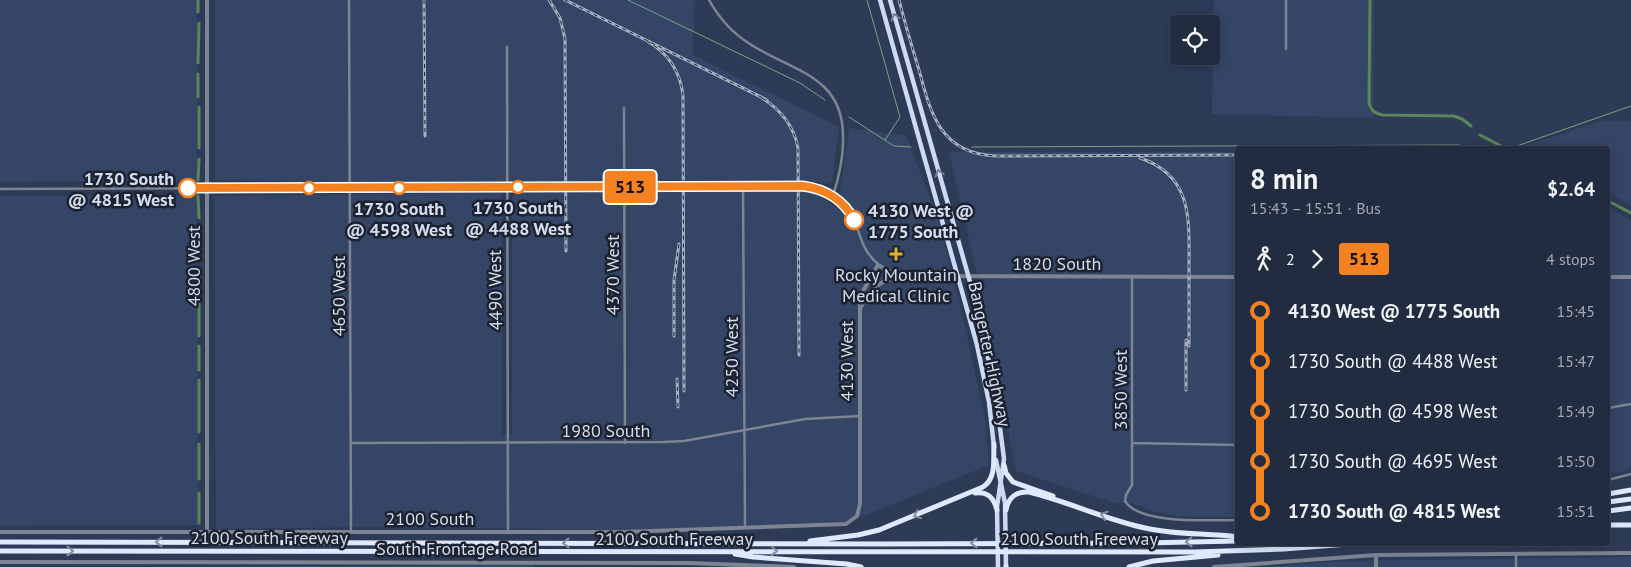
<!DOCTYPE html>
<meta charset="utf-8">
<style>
:root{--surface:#222c40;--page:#2e384b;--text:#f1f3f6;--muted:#a2a7b1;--line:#3f4859}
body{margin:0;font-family:"PT Sans",sans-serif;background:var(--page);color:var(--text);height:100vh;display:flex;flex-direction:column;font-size:19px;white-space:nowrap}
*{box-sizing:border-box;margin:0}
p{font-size:16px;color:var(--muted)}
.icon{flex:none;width:28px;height:28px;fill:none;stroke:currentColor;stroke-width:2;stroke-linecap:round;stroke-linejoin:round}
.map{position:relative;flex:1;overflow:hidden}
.drawer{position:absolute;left:1235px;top:146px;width:375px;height:400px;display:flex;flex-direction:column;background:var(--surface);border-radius:5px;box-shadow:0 2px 12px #0003,0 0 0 1px var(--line)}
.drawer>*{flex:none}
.badge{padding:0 10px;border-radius:4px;font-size:18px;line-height:32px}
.controls{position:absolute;left:1170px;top:15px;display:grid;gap:10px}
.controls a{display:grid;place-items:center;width:50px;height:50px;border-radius:5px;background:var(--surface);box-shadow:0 2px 12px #0003,0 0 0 1px var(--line);font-size:25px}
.map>.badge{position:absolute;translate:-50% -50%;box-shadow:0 0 0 2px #fff}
.legs{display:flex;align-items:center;gap:8px;height:55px;padding:0 15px;font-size:16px}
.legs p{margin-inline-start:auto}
.headline{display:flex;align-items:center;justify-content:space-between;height:85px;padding:0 15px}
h1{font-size:28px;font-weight:600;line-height:38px}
ul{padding:0 15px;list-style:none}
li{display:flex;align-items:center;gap:18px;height:50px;font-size:19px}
li i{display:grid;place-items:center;width:8px;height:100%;margin:0 6px;background:currentColor}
li i::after{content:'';width:12px;height:12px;margin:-6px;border:4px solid;border-radius:50%;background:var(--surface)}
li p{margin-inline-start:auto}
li:first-child i{background:linear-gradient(#0000 50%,currentColor 0)}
li:last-child i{background:linear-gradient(currentColor 50%,#0000 0)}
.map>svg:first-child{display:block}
.built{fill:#354566}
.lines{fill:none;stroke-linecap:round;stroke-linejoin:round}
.stream{stroke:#7fa085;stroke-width:1}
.canal{stroke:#5a8658;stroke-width:3}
.minor{stroke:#7d8492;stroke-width:2.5}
.tertiary{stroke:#7d8492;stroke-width:4}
.trunk{stroke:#cedaf3;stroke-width:4.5}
.motorway{stroke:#dee9fd;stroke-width:5}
.rail-casing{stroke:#a5afc3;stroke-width:3}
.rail{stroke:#1c222f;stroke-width:1;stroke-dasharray:4;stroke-linecap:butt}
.oneway{stroke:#757e91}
.oneway2{stroke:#878fa0}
.line-1-casing{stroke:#fff;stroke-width:11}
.line-1{stroke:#f58220;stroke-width:8}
.stop-1-dot{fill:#fff;stroke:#f58220;stroke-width:2.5}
.poi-dot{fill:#e3ae35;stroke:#1c222f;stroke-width:2}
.labels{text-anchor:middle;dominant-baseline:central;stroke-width:5;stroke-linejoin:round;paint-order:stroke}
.stop-label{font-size:18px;font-weight:bold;fill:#d4ddee;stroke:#1c222f}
.street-label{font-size:18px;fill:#d4ddee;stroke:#1c222f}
.poi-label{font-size:18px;fill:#d4ddee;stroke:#1c222f}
</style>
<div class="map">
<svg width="1631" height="567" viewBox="0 0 1631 567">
<rect width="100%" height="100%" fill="#2e3b56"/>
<!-- built -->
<path class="built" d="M0,0h197v181l-197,1z
M215,0h479l-1,55 146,72 -7,55 -5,2 -24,-4 -461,2 -127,-2z
M1214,0h160l-1,118 -161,-4z
M1601,121h30v84l-23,-12v-44h-83v-3z
M849,128l57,8 31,79 24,94 24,111 4,45 -123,50 -22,7 -203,8 -282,-3 -143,2 -2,-333 287,-3 1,2v240l10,-1v-237l6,-5 283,-1 11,2 9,3 20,15 6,8 10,-1 -17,-24z
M949,152h288v365l-61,-1 -24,-5 -20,-8h-17l-99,-32 -36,-184z
M197,195l2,330 -199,1v-330z
M1608,208l23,12v247l-10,5 -13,2z
M1631,557v10h-366l79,-6z
M534,565v2h-328l241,-2z"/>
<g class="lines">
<!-- stream -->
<path class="stream" d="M628,0l172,83 25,17
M867,0l33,117 -15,23
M849,117l45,29 17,1
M972,147l487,-2 10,4
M1514,147l117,-41"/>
<!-- canal -->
<path class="canal" d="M198,0v12
M1370,0l-1,104c3,7 6,10 14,11l71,1 8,3 9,7
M198,63l1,-40
M198,74v23
M199,107v41
M1480,135l27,14
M198,180l1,-21
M198,196l1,22
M1608,201l23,12
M198,260l1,-31
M199,270v24
M199,304v32
M199,346v24
M199,380v52
M199,479v-35
M199,523v-30"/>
<!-- minor -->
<path class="minor" d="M349,0l2,532
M709,0c10,18 23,33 41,44 41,27 93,31 93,92 1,21 -4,41 -10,60
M1286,0v49
M507,47l1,485
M624,108l1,335
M743,186l2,341
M0,189l803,-3c24,3 45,17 54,41 5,15 8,26 21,37
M1132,276v209l-6,10 -1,6c14,24 87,19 113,19
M1608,408l23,-4
M351,443l312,-1 21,-1 121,-22 55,-3
M1132,443l106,2
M1608,480l23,-6
M1516,554v13"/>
<!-- tertiary -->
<path class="tertiary" d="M207,0v532
M1608,277h23
M861,307c8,-20 21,-27 42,-31
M0,532h621l225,-8 11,-8 3,-12v-204l3,-9 15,-26 13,7 14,4 333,1
M1376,555v12
M0,562l690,1 104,4
M1214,567l162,-12 255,-2"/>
<!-- trunk -->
<path class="trunk" d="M880,0l97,345 12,57 5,45
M890,0l86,303 19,86 9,70 -7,48 1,60
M996,460l9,43 1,64"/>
<!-- motorway -->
<path class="motorway" d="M1004,465l2,8 7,9 40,14
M975,493c13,-2 19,5 22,17
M1608,494l23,-4
M1608,502l23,-3
M1006,510c2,-12 10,-19 23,-18 41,10 79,29 121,37 29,6 58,4 88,8
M1608,511l23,-3
M1608,525h23
M810,541l48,-6 21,-5 104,-43c14,-9 10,-28 11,-43
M0,542l886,2 257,-1 95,-2
M0,551l1195,1 89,-3 64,-5
M735,554l18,3 94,7 14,3
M1006,566v1
M1129,567l24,-6 65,-6"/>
<!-- rail casing -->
<g class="rail-casing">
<path id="rail" d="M424,0l1,136
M549,0l11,18 5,21 1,212
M565,0l202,100
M899,0c6,23 13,47 20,70 12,45 22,84 77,86l242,-1
M647,41c21,12 33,30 36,54l1,296
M762,98c19,12 32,28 36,50l1,207
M1140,158c54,18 49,64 49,110 0,26 0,52 0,78
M674,336v-56l5,-36
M677,379l1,28
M1186,390v-50"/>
</g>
<!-- rail -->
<use href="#rail" class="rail"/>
</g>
<!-- one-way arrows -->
<defs><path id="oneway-chevron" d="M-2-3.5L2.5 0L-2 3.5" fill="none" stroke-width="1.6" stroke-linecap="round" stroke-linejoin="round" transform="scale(1.25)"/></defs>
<g class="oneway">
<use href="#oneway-chevron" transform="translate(895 17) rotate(-106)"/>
<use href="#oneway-chevron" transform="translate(939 173) rotate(-106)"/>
</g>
<g class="oneway2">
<use href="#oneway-chevron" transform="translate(917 515) rotate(158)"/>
<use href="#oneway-chevron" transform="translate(1104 515) rotate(-161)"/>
<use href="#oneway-chevron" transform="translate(159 542) rotate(180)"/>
<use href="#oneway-chevron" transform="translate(1189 542) rotate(179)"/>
<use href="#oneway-chevron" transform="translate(566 543) rotate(-180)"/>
<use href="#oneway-chevron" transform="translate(974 543) rotate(180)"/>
<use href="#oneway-chevron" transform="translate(70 551)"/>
<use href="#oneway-chevron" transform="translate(774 551)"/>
</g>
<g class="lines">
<!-- line-1 casing -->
<g class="line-1-casing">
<path id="line-1" d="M188,188l615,-2c22,3 41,14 51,34"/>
</g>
<!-- line-1 -->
<use href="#line-1" class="line-1"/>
</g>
<!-- markers -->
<g class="stop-1-dot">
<circle cx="518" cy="187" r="6"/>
<circle cx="188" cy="188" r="9"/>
<circle cx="309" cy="188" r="6"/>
<circle cx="399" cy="188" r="6"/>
<circle cx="854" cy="220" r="9"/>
</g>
<path class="poi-dot" d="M893.5 246.5h5v5h5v5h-5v5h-5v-5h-5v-5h5z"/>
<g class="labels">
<!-- stop labels -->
<g class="stop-label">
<text x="174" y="178" text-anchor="end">1730 South<tspan x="174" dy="21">@ 4815 West</tspan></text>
<text x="518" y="207">1730 South<tspan x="518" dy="21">@ 4488 West</tspan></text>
<text x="399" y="208">1730 South<tspan x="399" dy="21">@ 4598 West</tspan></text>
<text x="868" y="210" text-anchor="start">4130 West @<tspan x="868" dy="21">1775 South</tspan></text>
</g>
<!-- street labels -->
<g class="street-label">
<text x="1057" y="263">1820 South</text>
<text transform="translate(193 266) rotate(-90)">4800 West</text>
<text transform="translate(612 275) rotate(-90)">4370 West</text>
<text transform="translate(495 290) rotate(-91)">4490 West</text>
<text transform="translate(338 296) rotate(-90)">4650 West</text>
<text transform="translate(990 354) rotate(78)">Bangerter Highway</text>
<text transform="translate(731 357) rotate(-90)">4250 West</text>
<text transform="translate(846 361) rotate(-90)">4130 West</text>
<text transform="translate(1120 390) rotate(-90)">3850 West</text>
<text x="606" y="430">1980 South</text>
<text x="430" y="518">2100 South</text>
<text x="269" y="537">2100 South Freeway</text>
<text x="674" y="538">2100 South Freeway</text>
<text x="1079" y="538">2100 South Freeway</text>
<text x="457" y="548">South Frontage Road</text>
</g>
<!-- poi labels -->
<g class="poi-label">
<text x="896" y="274">Rocky Mountain<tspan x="896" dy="21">Medical Clinic</tspan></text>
</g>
</g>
</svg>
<div class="controls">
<a><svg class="icon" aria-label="locate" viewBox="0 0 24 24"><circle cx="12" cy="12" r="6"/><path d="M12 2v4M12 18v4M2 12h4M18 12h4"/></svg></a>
</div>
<b class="badge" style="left:630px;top:187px;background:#f58220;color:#111">513</b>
<section class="drawer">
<div class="headline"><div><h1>8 min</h1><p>15:43 – 15:51 · Bus</p></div><b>$2.64</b></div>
<div class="legs"><svg class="icon" aria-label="walk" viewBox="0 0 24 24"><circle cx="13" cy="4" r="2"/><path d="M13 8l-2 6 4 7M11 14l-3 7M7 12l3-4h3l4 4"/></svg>2<svg class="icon" aria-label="forward" viewBox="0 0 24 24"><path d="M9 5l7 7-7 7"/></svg><b class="badge" style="background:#f58220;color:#111">513</b><p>4 stops</p></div>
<ul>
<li><i style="color:#f58220"></i><b>4130 West @ 1775 South</b><p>15:45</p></li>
<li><i style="color:#f58220"></i><span>1730 South @ 4488 West</span><p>15:47</p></li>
<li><i style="color:#f58220"></i><span>1730 South @ 4598 West</span><p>15:49</p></li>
<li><i style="color:#f58220"></i><span>1730 South @ 4695 West</span><p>15:50</p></li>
<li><i style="color:#f58220"></i><b>1730 South @ 4815 West</b><p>15:51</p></li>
</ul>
</section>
</div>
